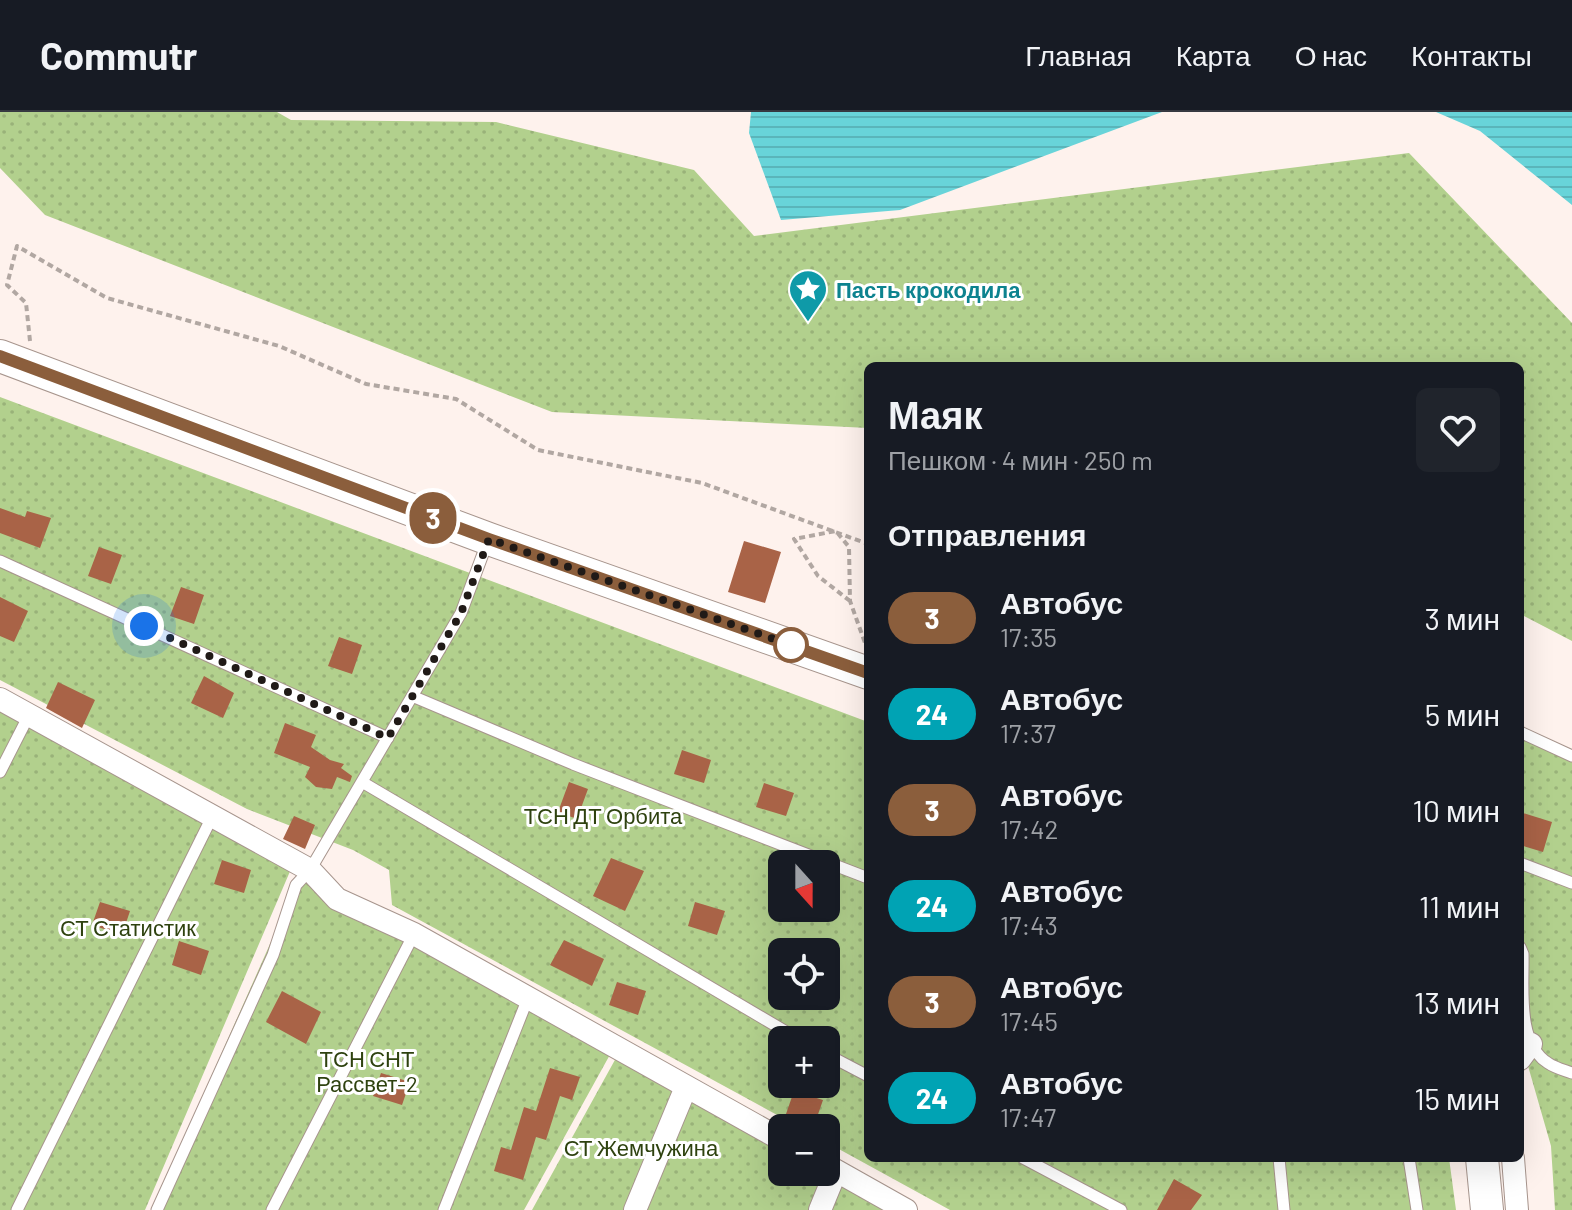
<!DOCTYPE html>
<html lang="ru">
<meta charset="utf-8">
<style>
:root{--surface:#171b24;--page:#20242c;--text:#f1f3f6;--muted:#9ea1a6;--line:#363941}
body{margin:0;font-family:Barlow,sans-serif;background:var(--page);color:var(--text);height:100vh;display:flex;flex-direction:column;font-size:30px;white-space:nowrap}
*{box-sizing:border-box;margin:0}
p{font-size:26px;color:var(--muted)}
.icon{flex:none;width:44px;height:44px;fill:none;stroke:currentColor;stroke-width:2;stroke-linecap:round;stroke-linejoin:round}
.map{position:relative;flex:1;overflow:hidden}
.drawer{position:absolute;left:864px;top:250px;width:660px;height:800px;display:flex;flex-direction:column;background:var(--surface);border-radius:12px;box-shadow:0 8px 32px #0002}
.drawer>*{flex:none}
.badge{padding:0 16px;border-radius:26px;font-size:28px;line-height:52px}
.needle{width:52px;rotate:159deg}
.tools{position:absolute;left:768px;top:738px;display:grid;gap:16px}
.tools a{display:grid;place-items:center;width:72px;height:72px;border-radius:12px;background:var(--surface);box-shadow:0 8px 32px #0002;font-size:40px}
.you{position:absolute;width:40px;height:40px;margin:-20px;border:6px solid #fff;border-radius:50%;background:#1a73e8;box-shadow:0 0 0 12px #1a73e833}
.map>.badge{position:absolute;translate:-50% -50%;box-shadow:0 0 0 4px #fff}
h2{padding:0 24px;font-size:30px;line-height:72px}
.round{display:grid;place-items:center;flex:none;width:84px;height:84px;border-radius:12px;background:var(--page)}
.head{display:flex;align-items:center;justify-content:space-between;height:136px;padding:0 24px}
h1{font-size:38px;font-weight:700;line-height:60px}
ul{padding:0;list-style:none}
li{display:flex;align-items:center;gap:24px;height:96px;padding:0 24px}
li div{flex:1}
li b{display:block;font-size:30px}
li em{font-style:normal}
li .badge{min-width:88px;font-weight:700;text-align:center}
header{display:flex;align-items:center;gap:48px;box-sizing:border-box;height:112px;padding:0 40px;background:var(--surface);border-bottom:2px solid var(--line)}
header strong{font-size:38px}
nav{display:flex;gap:44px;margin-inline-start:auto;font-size:28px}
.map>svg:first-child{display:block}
.grass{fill:url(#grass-dots);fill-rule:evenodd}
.water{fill:url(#water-rules)}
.building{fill:#a96347}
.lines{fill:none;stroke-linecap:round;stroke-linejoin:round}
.lane-casing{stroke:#a7958d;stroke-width:13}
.street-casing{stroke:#a7958d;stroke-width:24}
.secondary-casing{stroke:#a7958d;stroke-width:34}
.path{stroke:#b1a7a2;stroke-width:4;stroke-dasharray:6 4;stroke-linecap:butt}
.lane{stroke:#fff;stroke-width:11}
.street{stroke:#fff;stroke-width:22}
.secondary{stroke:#fff;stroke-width:32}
.line-casing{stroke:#fff;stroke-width:18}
.line{stroke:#8b5e3c;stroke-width:12}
.walk{stroke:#201a17;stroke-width:8;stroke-dasharray:0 14.4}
.stop-dot{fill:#fff;stroke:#8b5e3c;stroke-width:4}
.labels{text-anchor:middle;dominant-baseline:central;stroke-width:6;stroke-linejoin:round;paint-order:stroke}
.culture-label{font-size:22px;font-weight:bold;fill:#0d838f;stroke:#fff;text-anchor:start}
.park-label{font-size:22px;fill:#2e420f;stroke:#fff}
</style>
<header>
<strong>Commutr</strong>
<nav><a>Главная</a><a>Карта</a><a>О нас</a><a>Контакты</a></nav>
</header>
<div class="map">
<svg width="1572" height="1098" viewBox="0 0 1572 1098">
<defs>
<pattern id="grass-dots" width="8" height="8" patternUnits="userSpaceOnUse" patternTransform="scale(2)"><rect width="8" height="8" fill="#b2d08d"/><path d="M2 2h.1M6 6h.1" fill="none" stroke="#99b279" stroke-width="1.8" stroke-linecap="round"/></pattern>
<pattern id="water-rules" width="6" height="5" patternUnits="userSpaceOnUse" patternTransform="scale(2)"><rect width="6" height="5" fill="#68d4d9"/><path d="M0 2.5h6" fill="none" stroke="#5ab5ba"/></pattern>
</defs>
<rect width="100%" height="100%" fill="#fef2ed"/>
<!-- grass -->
<path class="grass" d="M0,0h277l14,8 205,2 198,48 60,66 655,-83 163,170v318l-52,-27v-248h-652v62l-316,-16 -507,-197 -45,-47z
M0,285l868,325v436h581l7,52h-506l-124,-68v-14h-25l-409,-223 -3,-35 -36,-20 -106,-41 -247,-129zM782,752h44v44h-44zM782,840h44v44h-44zM782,928h44v44h-44z
M0,599l291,158 -146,341h-145z
M1520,626l52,20v452h-17l-4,-64 -31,-108z
M307,761l305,178 -88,159h-372l145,-327z
M616,946l166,93v21h37l68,38h-355z"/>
<!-- water -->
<path class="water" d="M751,0h411l-262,98 -119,10 -32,-87z
M1436,0h136v93l-92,-74z"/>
<!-- building -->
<path class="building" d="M0,396l25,9 2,-6 24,7 -11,30 -40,-15z
M744,429l37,11 -16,51 -37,-11z
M99,435l23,8 -11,29 -23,-8z
M181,475l23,8 -10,29 -24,-8z
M0,485l28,14 -14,31 -14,-6z
M339,525l23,8 -10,29 -24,-8z
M204,564l30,17 -11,25 -32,-15z
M58,570l37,18 -13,28 -36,-20z
M285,611l31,12 -5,12 19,13 14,4 -3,4 11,8 -2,6 -13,-5 -5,12 -16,-2 -11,-10 5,-10 -36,-14z
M682,638l29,10 -7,23 -30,-9z
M569,670l19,7 -11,30 -19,-7z
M764,671l30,10 -8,23 -30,-9z
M1520,700l32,10 -9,30 -23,-7z
M294,704l21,9 -10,24 -22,-10z
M611,746l33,13 -19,40 -32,-15z
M222,748l29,10 -7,23 -30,-9z
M100,790l30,9 -8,24 -30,-10z
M695,790l30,9 -8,24 -29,-9z
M564,828l40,19 -12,27 -42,-21z
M179,829l30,10 -8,24 -29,-10z
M617,870l29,9 -8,24 -29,-10z
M282,879l39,21 -15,32 -40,-22z
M550,956l30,9 -8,23 -12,-4 -14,44 -10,-3 -13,43 -29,-9 7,-24 10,3 13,-43 12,4z
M381,961l29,9 -8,23 -29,-9z
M794,979l29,9 -8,23 -29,-9z
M1174,1067l28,16 -11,15h-34z"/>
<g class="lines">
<!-- lane casing -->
<g class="lane-casing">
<path id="lane" d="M0,449l388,177
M412,584l161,68 295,114
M1520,620l52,24
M0,660l29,-57
M362,670l438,258
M1520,751l52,20
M1520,835l3,7c1,32 -7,89 25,109 7,5 16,7 24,10
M826,942l42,22
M1023,1046l98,52
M1279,1046l5,52
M1409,1046l8,52
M17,1098l196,-395
M157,1098l116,-255 23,-70 14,-15 151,-257 26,-70
M272,1098l142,-276
M444,1098l84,-212"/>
</g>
<!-- street casing -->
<g class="street-casing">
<path id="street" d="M0,587l310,171 27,29 77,35 368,206
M1520,947l11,-15
M1513,1046l4,52
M826,1053l80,45
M635,1098l51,-123
M820,1098l16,-39"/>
</g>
<!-- secondary casing -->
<g class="secondary-casing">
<path id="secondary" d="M0,244l489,183 379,134
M1482,1046l5,52"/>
</g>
<!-- path -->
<path class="path" d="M30,229l-4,-38 -19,-18 10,-39 90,52 172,48 87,38 90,15 82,51 164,33 166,61
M850,489l-32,-25 -24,-37 42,-8 13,16 1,54 15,42"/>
<!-- lane -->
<use href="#lane" class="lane"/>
<!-- street -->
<use href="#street" class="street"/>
<!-- secondary -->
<use href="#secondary" class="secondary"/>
</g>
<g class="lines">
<!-- line casing -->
<g class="line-casing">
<path id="line" d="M0,244l489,183 379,134"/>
</g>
<!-- line -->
<use href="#line" class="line"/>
<!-- walk -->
<path class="walk" d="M144,514l244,112 73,-125 28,-74 302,106"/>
</g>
<!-- icons -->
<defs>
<g id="sight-pin" transform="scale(2)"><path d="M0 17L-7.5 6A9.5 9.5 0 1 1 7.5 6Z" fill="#0f9aa8" stroke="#fff"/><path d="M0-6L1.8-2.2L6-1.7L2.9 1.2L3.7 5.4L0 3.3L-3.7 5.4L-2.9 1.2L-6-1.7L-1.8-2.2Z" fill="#fff"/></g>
</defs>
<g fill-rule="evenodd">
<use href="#sight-pin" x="808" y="177"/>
</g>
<!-- markers -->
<circle class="stop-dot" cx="791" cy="533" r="16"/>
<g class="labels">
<!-- culture labels -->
<g class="culture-label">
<text x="836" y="177">Пасть крокодила</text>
</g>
<!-- park labels -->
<g class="park-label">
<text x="603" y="703">ТСН ДТ Орбита</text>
<text x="128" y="815">СТ Статистик</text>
<text x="367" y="946">ТСН СНТ<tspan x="367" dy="25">Рассвет-2</tspan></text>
<text x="641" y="1035">СТ Жемчужина</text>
</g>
</g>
</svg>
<div class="tools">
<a><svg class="needle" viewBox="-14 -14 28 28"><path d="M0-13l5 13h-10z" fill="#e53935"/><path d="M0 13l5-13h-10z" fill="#9ea1a6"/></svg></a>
<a><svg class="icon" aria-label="locate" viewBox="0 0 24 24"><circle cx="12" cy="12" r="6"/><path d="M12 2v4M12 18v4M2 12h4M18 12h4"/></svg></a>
<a>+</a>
<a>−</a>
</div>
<div class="you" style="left:144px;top:514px"></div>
<b class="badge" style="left:433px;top:406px;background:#8b5e3c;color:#fff">3</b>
<section class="drawer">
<div class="head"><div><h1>Маяк</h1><p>Пешком · 4 мин · 250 m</p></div><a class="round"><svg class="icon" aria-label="heart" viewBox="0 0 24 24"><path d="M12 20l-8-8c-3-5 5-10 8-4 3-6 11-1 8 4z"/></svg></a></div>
<h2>Отправления</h2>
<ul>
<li><span class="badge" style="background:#8b5e3c;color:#fff">3</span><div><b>Автобус</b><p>17:35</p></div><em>3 мин</em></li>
<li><span class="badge" style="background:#00a3b4;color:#fff">24</span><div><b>Автобус</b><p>17:37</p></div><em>5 мин</em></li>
<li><span class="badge" style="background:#8b5e3c;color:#fff">3</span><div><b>Автобус</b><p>17:42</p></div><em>10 мин</em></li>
<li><span class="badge" style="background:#00a3b4;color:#fff">24</span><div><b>Автобус</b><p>17:43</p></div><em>11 мин</em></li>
<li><span class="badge" style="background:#8b5e3c;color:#fff">3</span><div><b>Автобус</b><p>17:45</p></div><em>13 мин</em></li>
<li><span class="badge" style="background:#00a3b4;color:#fff">24</span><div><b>Автобус</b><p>17:47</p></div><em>15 мин</em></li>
</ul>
</section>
</div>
